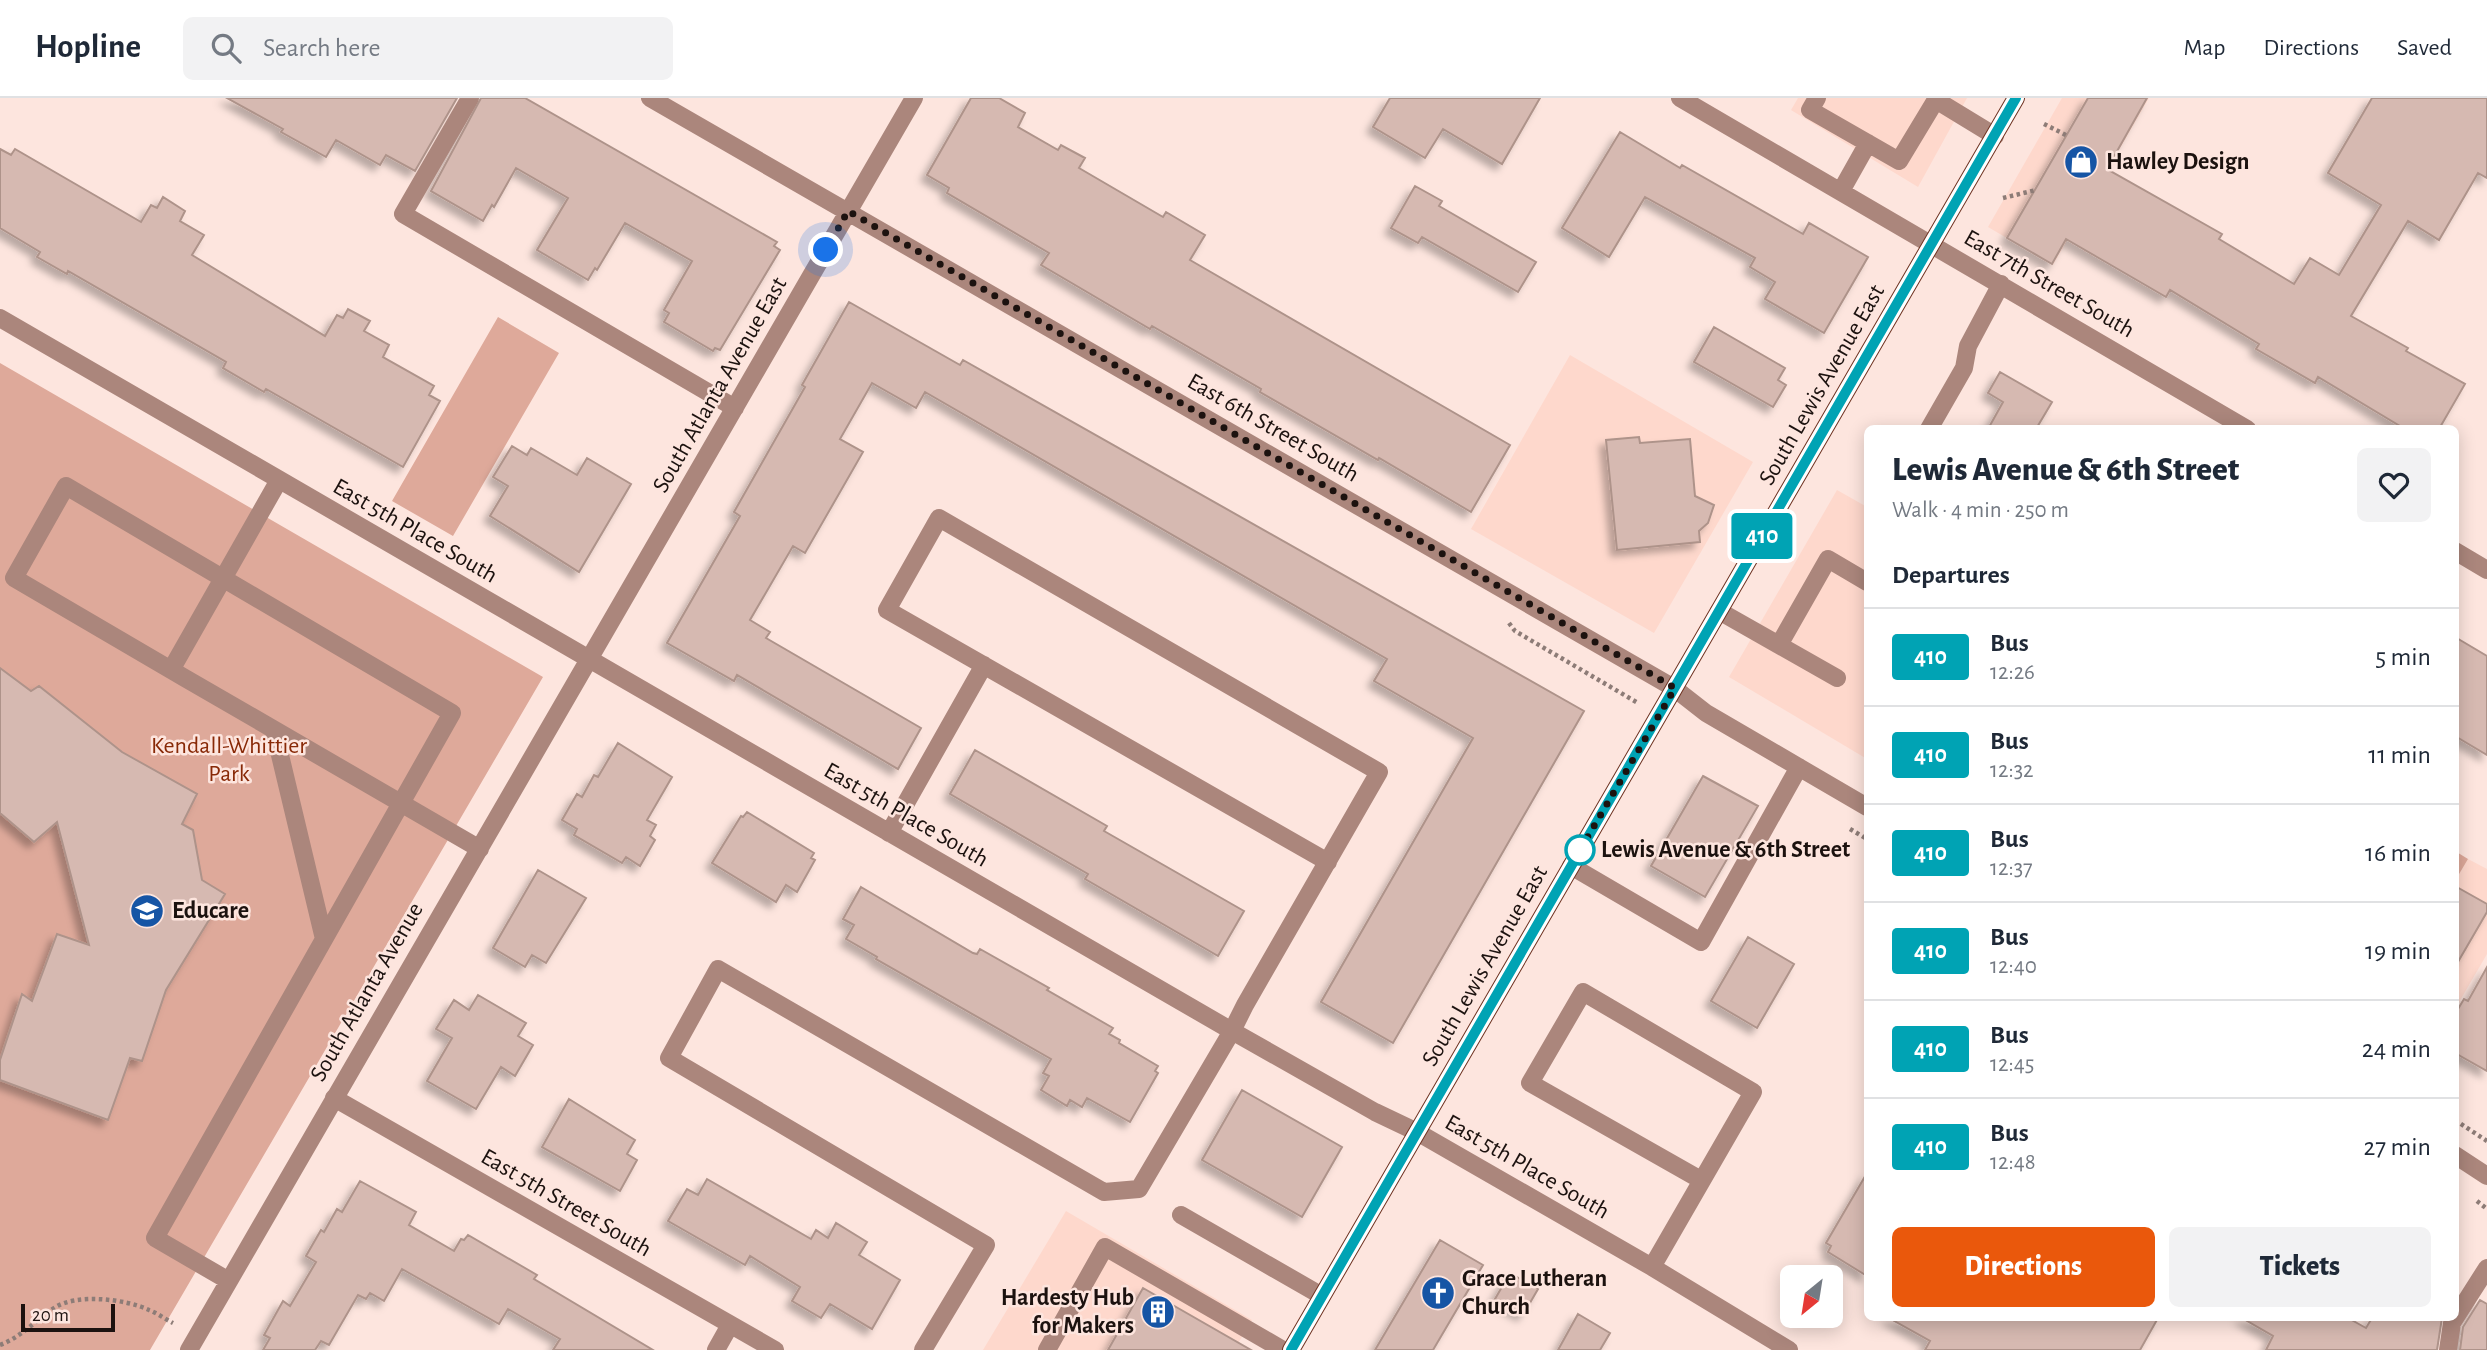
<!DOCTYPE html>
<meta charset="utf-8">
<style>
:root{--surface:#fff;--page:#f2f2f3;--text:#1f2937;--muted:#747a83;--line:#e0e1e3;--accent:#ea580c}
body{margin:0;font-family:"Alegreya Sans",sans-serif;background:var(--page);color:var(--text);height:100vh;display:flex;flex-direction:column;font-size:26px;white-space:nowrap}
*{box-sizing:border-box;margin:0}
p{font-size:23px;color:var(--muted)}
.icon{flex:none;width:38px;height:38px;fill:none;stroke:currentColor;stroke-width:2;stroke-linecap:round;stroke-linejoin:round}
.map{position:relative;flex:1;overflow:hidden}
.panel{position:absolute;left:1864px;top:327px;width:595px;height:896px;display:flex;flex-direction:column;background:var(--surface);border-radius:10px;box-shadow:0 4px 18px #0003}
.panel>*{flex:none}
.badge{padding:0 14px;border-radius:5px;font-size:24px;line-height:46px}
.needle{width:46px;rotate:210deg}
.tools{position:absolute;left:1780px;top:1167px;display:grid;gap:14px}
.tools a{display:grid;place-items:center;width:63px;height:63px;border-radius:10px;background:var(--surface);box-shadow:0 4px 18px #0003;font-size:35px}
.scale{position:absolute;left:21px;bottom:18px;width:94px;box-sizing:border-box;padding-left:7px;border:4px solid #1c120f;border-top:0;font-size:19px;line-height:24px;white-space:nowrap;color:#1c120f;-webkit-text-stroke:5px #fde5de;paint-order:stroke}
.you{position:absolute;width:35px;height:35px;margin:-18px;border:5px solid #fff;border-radius:50%;background:#1a73e8;box-shadow:0 0 0 10px #1a73e833}
.map>.badge{position:absolute;translate:-50% -50%;box-shadow:0 0 0 4px #fff}
h2{padding:0 28px;font-size:26px;line-height:63px}
.round{display:grid;place-items:center;flex:none;width:74px;height:74px;border-radius:10px;background:var(--page)}
.headline{display:flex;align-items:center;justify-content:space-between;height:119px;padding:0 28px}
h1{font-size:33px;font-weight:800;line-height:52px}
.action{display:flex;gap:14px;margin-top:auto;padding:14px 28px}
.action a{flex:1;height:80px;border-radius:10px;background:var(--accent);color:#fff;font-size:28px;font-weight:800;line-height:80px;text-align:center}
.action a+a{background:var(--page);color:var(--text)}
ul{padding:0;list-style:none}
li{display:flex;align-items:center;gap:21px;height:98px;padding:0 28px;border-top:2px solid var(--line)}
li div{flex:1}
li b{display:block;font-size:26px}
li em{font-style:normal}
li .badge{min-width:77px;font-weight:700;text-align:center}
header{display:flex;align-items:center;gap:42px;box-sizing:border-box;height:98px;padding:0 35px;background:var(--surface);border-bottom:2px solid var(--line)}
header strong{font-size:33px}
nav{display:flex;gap:38px;margin-inline-start:auto;font-size:24px}
.search{width:490px;height:63px;background:var(--page);display:flex;align-items:center;gap:18px;box-sizing:border-box;padding:0 24px;border-radius:10px;color:var(--muted);font-size:26px}
.map>svg:first-child{display:block}
.built{fill:#fed8cc}
.green{fill:#dea99a}
.building{fill:#d6b9b1;stroke:#ae938a;stroke-width:2;filter:url(#shadow)}
.lines{fill:none;stroke-linecap:round;stroke-linejoin:round}
.path{stroke:#8d7c77;stroke-width:4.5;stroke-dasharray:3.5 3.5;stroke-linecap:butt}
.minor{stroke:#ab867c;stroke-width:18}
.major{stroke:#6f3322;stroke-width:18}
.line-casing{stroke:#fff;stroke-width:16}
.line{stroke:#00a3b4;stroke-width:10}
.walk{stroke:#1c120f;stroke-width:7;stroke-dasharray:0 12.6}
.stop-dot{fill:#fff;stroke:#00a3b4;stroke-width:3.5}
.labels{text-anchor:middle;dominant-baseline:central;stroke-width:5;stroke-linejoin:round;paint-order:stroke}
.poi-label{font-size:24px;font-weight:bold;fill:#1c120f;stroke:#fde5de;text-anchor:start}
.street-label{font-size:24px;fill:#1c120f;stroke:#fde5de}
.park-label{font-size:24px;fill:#882907;stroke:#fde5de}
.stop-label{font-size:24px;font-weight:bold;fill:#1c120f;stroke:#fde5de;text-anchor:start}
</style>
<header>
<strong>Hopline</strong>
<div class="search"><svg class="icon" aria-label="search" viewBox="0 0 24 24"><circle cx="10" cy="10" r="6"/><path d="M15 15l6 6"/></svg>Search here</div>
<nav><a>Map</a><a>Directions</a><a>Saved</a></nav>
</header>
<div class="map">
<svg width="2487" height="1252" viewBox="0 0 2487 1252">
<defs>
<filter id="shadow"><feDropShadow dx="-6" dy="6" stdDeviation="3.5" flood-color="#0004"/></filter>
</defs>
<rect width="100%" height="100%" fill="#fde5de"/>
<!-- built -->
<path class="built" d="M1798,0h169l-49,89 -127,-77z
M2062,0h87l-96,167 -65,-38z
M1570,257l183,107 -99,171 -183,-104z
M1837,392l30,17v252l-138,-82z
M2468,761l19,10v85l-32,55v-128z
M1066,1113l186,109 -18,30h-251z"/>
<!-- green -->
<path class="green" d="M498,219l61,36 -106,183 -61,-35z
M0,265l543,314 -393,673h-150z
M2455,753l13,8 -13,22z"/>
<!-- building -->
<path class="building" d="M227,0h230l-42,73 -29,-16 -6,10 -44,-25 -10,17 -45,-25 2,-3z
M481,0h44l252,144 -3,4 6,4 -60,100 -5,-2 -2,3 -49,-29 5,-9 -5,-3 28,-49 -67,-38 -28,47 -2,-2 -7,12 -51,-30 31,-52 -52,-30 -22,39 -2,-2 -9,16 -52,-30z
M971,0h28l26,15 -7,14 40,23 3,-5 24,13 -6,10 84,49 3,-5 39,23 -15,25 320,185 -39,67 -92,-54 -1,2 -118,-68 1,-3 -109,-63 -2,3 -109,-64 8,-12 -102,-60 2,-5 -22,-13z
M1390,0h150l-38,66 -59,-35 -18,29 -52,-31z
M2088,0h59l-40,71 115,65 -3,5 75,45 16,-26 29,17 42,-70 -53,-32 44,-75h115v80l-9,-5 -39,67 -31,-19 -57,95 57,32 -2,3 59,33 -26,45h-34l-87,-52 -3,6 -59,-34 3,-5 -89,-54 -4,7 -100,-58 -14,25 -45,-26z
M1620,34l60,36 2,-3 121,69 6,-11 59,34 -44,76 -59,-34 10,-17 -25,-15 5,-9 -110,-61 -36,60 -47,-29z
M0,51l11,6 4,-6 126,73 10,-17 6,3 6,-11 22,14 -5,10 24,14 -12,20 133,81 12,-21 6,3 5,-9 22,12 -6,10 25,14 -6,12 51,29 -5,9 11,6 -37,66 -137,-78 -2,3 -41,-24 3,-6 -158,-91 -1,3 -30,-17 3,-5 -40,-24z
M1415,88l27,15 -3,5 97,56 -18,30 -96,-55 -4,6 -27,-15z
M849,204l111,63 3,-5 621,351 -191,332 -72,-41 152,-264 -99,-57 13,-22 -462,-267 -9,16 -44,-25 -32,56 23,13 -58,101 -12,-7 -43,74 20,12 -4,6 155,90 -23,41 -161,-94 -3,6 -67,-38 73,-127 -6,-4 71,-125 -3,-2z
M1714,229l71,41 -7,12 8,5 -13,22 -79,-45z
M2000,274l52,30 -16,27h-48l15,-27 -15,-9z
M1639,339l1,6 50,-4 5,57 19,9 -6,18 -9,8 1,11 -83,8 -11,-110z
M512,348l15,9 4,-7 46,27 10,-17 44,26 -52,88 -89,-56 18,-30 -15,-9z
M2455,539l32,19v99l-32,-19z
M0,570l31,23 8,-5 83,66 75,42 -15,30 11,6 9,50 23,14 -59,96 -24,71 -12,-3 -22,62 -108,-40v-20l22,-66 10,7 25,-67 32,11 -32,-123 -23,20 -34,-29z
M618,645l54,34 -25,43 9,5 -6,11 5,4 -15,26 -14,-9 -4,6 -48,-28 3,-6 -15,-9 15,-26 5,3 12,-22 4,2z
M975,652l132,76 -3,5 140,80 -26,45 -133,-77 3,-5 -138,-80z
M1703,678l55,30 -53,91 -54,-31z
M747,714l67,41 -3,5 4,2 -18,32 -11,-7 -10,17 -64,-39 29,-47 2,1z
M538,772l48,28 -40,65 -14,-8 -7,12 -32,-19z
M2455,788l32,18v8l-32,55z
M861,789l112,66 4,1 3,-5 69,39 -2,2 66,38 -4,6 11,6 -1,3 39,23 -3,5 3,2 -28,49 -43,-24 -5,9 -12,-7 -3,6 -26,-16 8,-14 -6,-3 8,-14 -175,-100 1,-2 -31,-18 8,-14 -11,-6z
M1748,839l46,27 -37,64 -46,-27z
M2487,869v104l-32,-18v-39l9,-15 4,2z
M478,897l48,28 -8,13 15,9 -18,31 -14,-9 -25,42 -49,-28 25,-43 -16,-9 18,-29 15,10z
M1242,992l100,57 -40,70 -100,-57z
M569,1001l66,41 -8,14 10,6 -17,31 -78,-44z
M1867,1075v103l-39,-24 3,-6 -5,-3z
M707,1081l104,60 5,-9 12,8 8,-15 31,19 -8,13 41,25 -28,49 -42,-25 -9,14 -29,-17 8,-14 -50,-31 -5,9 -77,-44 19,-32 11,6z
M360,1083l56,31 -7,13 45,26 7,-12 3,1 4,-5 69,40 -3,4 119,71h-100l7,-11 -52,-30 -9,15 -97,-55 -18,32 -14,-8 -4,6 -8,-4 -29,50 -8,-4 -6,9h-52l7,-12 -6,-3 19,-34 7,5 26,-44 -10,-6 15,-26 3,2 13,-23 5,3z
M1440,1142l43,25 -50,85h-58z
M1510,1175l28,16 -15,26 -28,-16z
M1143,1190l108,62h-143z
M2480,1202l7,4v46h-27l3,-23z
M1578,1216l32,19 -10,17h-42z
M1889,1220h269l-18,32h-215l5,-9z
M2242,1220h106l18,10 6,-10h70l-5,32h-171l7,-14z"/>
<g class="lines">
<!-- path -->
<path class="path" d="M2044,26l22,11
M2003,100l33,-8
M1509,525l6,8 123,72
M1850,731l17,10
M2455,1022l32,21
M2477,1103l10,8
M0,1247c21,-8 35,-24 54,-37 22,-15 72,-9 95,2 8,3 16,9 24,13"/>
<!-- minor -->
<path class="minor" d="M470,0l-67,116 332,194
M650,0l1024,590 32,25 161,94
M1680,0l567,331
M1817,0l-7,12 89,51 38,-63
M1936,2l59,36
M1841,93l27,-48
M0,220l1232,713 143,81 42,20 235,135 137,83
M1929,331l35,-61 4,-22 33,-62
M2455,453l32,19
M1719,513l118,67
M1779,547l49,-86 39,23
M171,572l108,-190
M274,632l50,209
M889,735l95,-168
M1571,768l130,76 98,-175
M334,1000l441,252
M2455,1057l32,21
M1181,1117l141,81
M1652,1169l101,-175 -170,-100 -53,91 171,97
M229,1183l-74,-43 297,-525 -386,-227 -52,92c155,91 310,181 466,271
M189,1252l725,-1252
M716,1252l14,-25
M923,1252l63,-105 -317,-187 49,-89 386,223 35,-3 93,-158 13,-26 134,-233 -440,-254 -52,92 441,252
M1047,1252l58,-103 178,103
M2448,1252l4,-27 35,-55"/>
<!-- major -->
<path class="major" d="M1291,1252l725,-1252"/>
</g>
<g class="lines">
<!-- line casing -->
<g class="line-casing">
<path id="line" d="M1291,1252l725,-1252"/>
</g>
<!-- line -->
<use href="#line" class="line"/>
<!-- walk -->
<path class="walk" d="M826,152l22,-39 827,477 -95,162"/>
</g>
<!-- icons -->
<defs>
<g id="shop-disc" transform="scale(1.75)"><circle r="9.5" fill="#1655a5" stroke="#fde5de"/><path d="M-5-2.5h2.3a2.7 3.5 0 0 1 5.4 0H5L5.5 6h-11ZM-1.5-2.5h3a1.5 2.3 0 0 0-3 0Z" fill="#fff"/></g>
<g id="school-disc" transform="scale(1.75)"><circle r="9.5" fill="#1655a5" stroke="#fde5de"/><path d="M0-5L7-2L0 1L-7-2ZM-4 1L0 2.5L4 1V4Q0 6-4 4Z" fill="#fff"/></g>
<g id="church-disc" transform="scale(1.75)"><circle r="9.5" fill="#1655a5" stroke="#fde5de"/><path d="M-1.2-6h2.4v3.5h3.3v2.4h-3.3V6h-2.4V-.1h-3.3v-2.4h3.3Z" fill="#fff"/></g>
<g id="building-disc" transform="scale(1.75)"><circle r="9.5" fill="#1655a5" stroke="#fde5de"/><path d="M-4-6H4V6H1V3H-1V6H-4ZM-2.5-4.3h1.7v1.8h-1.7ZM.8-4.3h1.7v1.8H.8ZM-2.5-1h1.7V.8h-1.7ZM.8-1h1.7V.8H.8Z" fill="#fff"/></g>
</defs>
<g fill-rule="evenodd">
<use href="#shop-disc" x="2081" y="64"/>
<use href="#school-disc" x="147" y="813"/>
<use href="#church-disc" x="1438" y="1195"/>
<use href="#building-disc" x="1158" y="1214"/>
</g>
<!-- markers -->
<circle class="stop-dot" cx="1580" cy="752" r="14"/>
<g class="labels">
<!-- poi labels -->
<g class="poi-label">
<text x="2106" y="64">Hawley Design</text>
<text x="172" y="813">Educare</text>
<text x="1462" y="1181">Grace Lutheran<tspan x="1462" dy="28">Church</tspan></text>
<text x="1134" y="1200" text-anchor="end">Hardesty Hub<tspan x="1134" dy="28">for Makers</tspan></text>
</g>
<!-- street labels -->
<g class="street-label">
<text transform="translate(2049 186) rotate(30)">East 7th Street South</text>
<text transform="translate(720 287) rotate(-60)">South Atlanta Avenue East</text>
<text transform="translate(1822 287) rotate(-60)">South Lewis Avenue East</text>
<text transform="translate(1273 330) rotate(30)">East 6th Street South</text>
<text transform="translate(415 433) rotate(30)">East 5th Place South</text>
<text transform="translate(906 717) rotate(30)">East 5th Place South</text>
<text transform="translate(1485 868) rotate(-60)">South Lewis Avenue East</text>
<text transform="translate(367 894) rotate(-60)">South Atlanta Avenue</text>
<text transform="translate(1527 1069) rotate(30)">East 5th Place South</text>
<text transform="translate(566 1105) rotate(30)">East 5th Street South</text>
</g>
<!-- park labels -->
<g class="park-label">
<text x="229" y="648">Kendall-Whittier<tspan x="229" dy="28">Park</tspan></text>
</g>
<!-- stop labels -->
<g class="stop-label">
<text x="1601" y="752">Lewis Avenue &amp; 6th Street</text>
</g>
</g>
</svg>
<div class="tools">
<a><svg class="needle" viewBox="-14 -14 28 28"><path d="M0-13l5 13h-10z" fill="#e53935"/><path d="M0 13l5-13h-10z" fill="#747a83"/></svg></a>
</div>
<div class="scale">20 m</div>
<div class="you" style="left:826px;top:152px"></div>
<b class="badge" style="left:1762px;top:438px;background:#00a3b4;color:#fff">410</b>
<section class="panel">
<div class="headline"><div><h1>Lewis Avenue &amp; 6th Street</h1><p>Walk · 4 min · 250 m</p></div><a class="round"><svg class="icon" aria-label="heart" viewBox="0 0 24 24"><path d="M12 20l-8-8c-3-5 5-10 8-4 3-6 11-1 8 4z"/></svg></a></div>
<h2>Departures</h2>
<ul>
<li><span class="badge" style="background:#00a3b4;color:#fff">410</span><div><b>Bus</b><p>12:26</p></div><em>5 min</em></li>
<li><span class="badge" style="background:#00a3b4;color:#fff">410</span><div><b>Bus</b><p>12:32</p></div><em>11 min</em></li>
<li><span class="badge" style="background:#00a3b4;color:#fff">410</span><div><b>Bus</b><p>12:37</p></div><em>16 min</em></li>
<li><span class="badge" style="background:#00a3b4;color:#fff">410</span><div><b>Bus</b><p>12:40</p></div><em>19 min</em></li>
<li><span class="badge" style="background:#00a3b4;color:#fff">410</span><div><b>Bus</b><p>12:45</p></div><em>24 min</em></li>
<li><span class="badge" style="background:#00a3b4;color:#fff">410</span><div><b>Bus</b><p>12:48</p></div><em>27 min</em></li>
</ul>
<div class="action"><a>Directions</a><a>Tickets</a></div>
</section>
</div>
